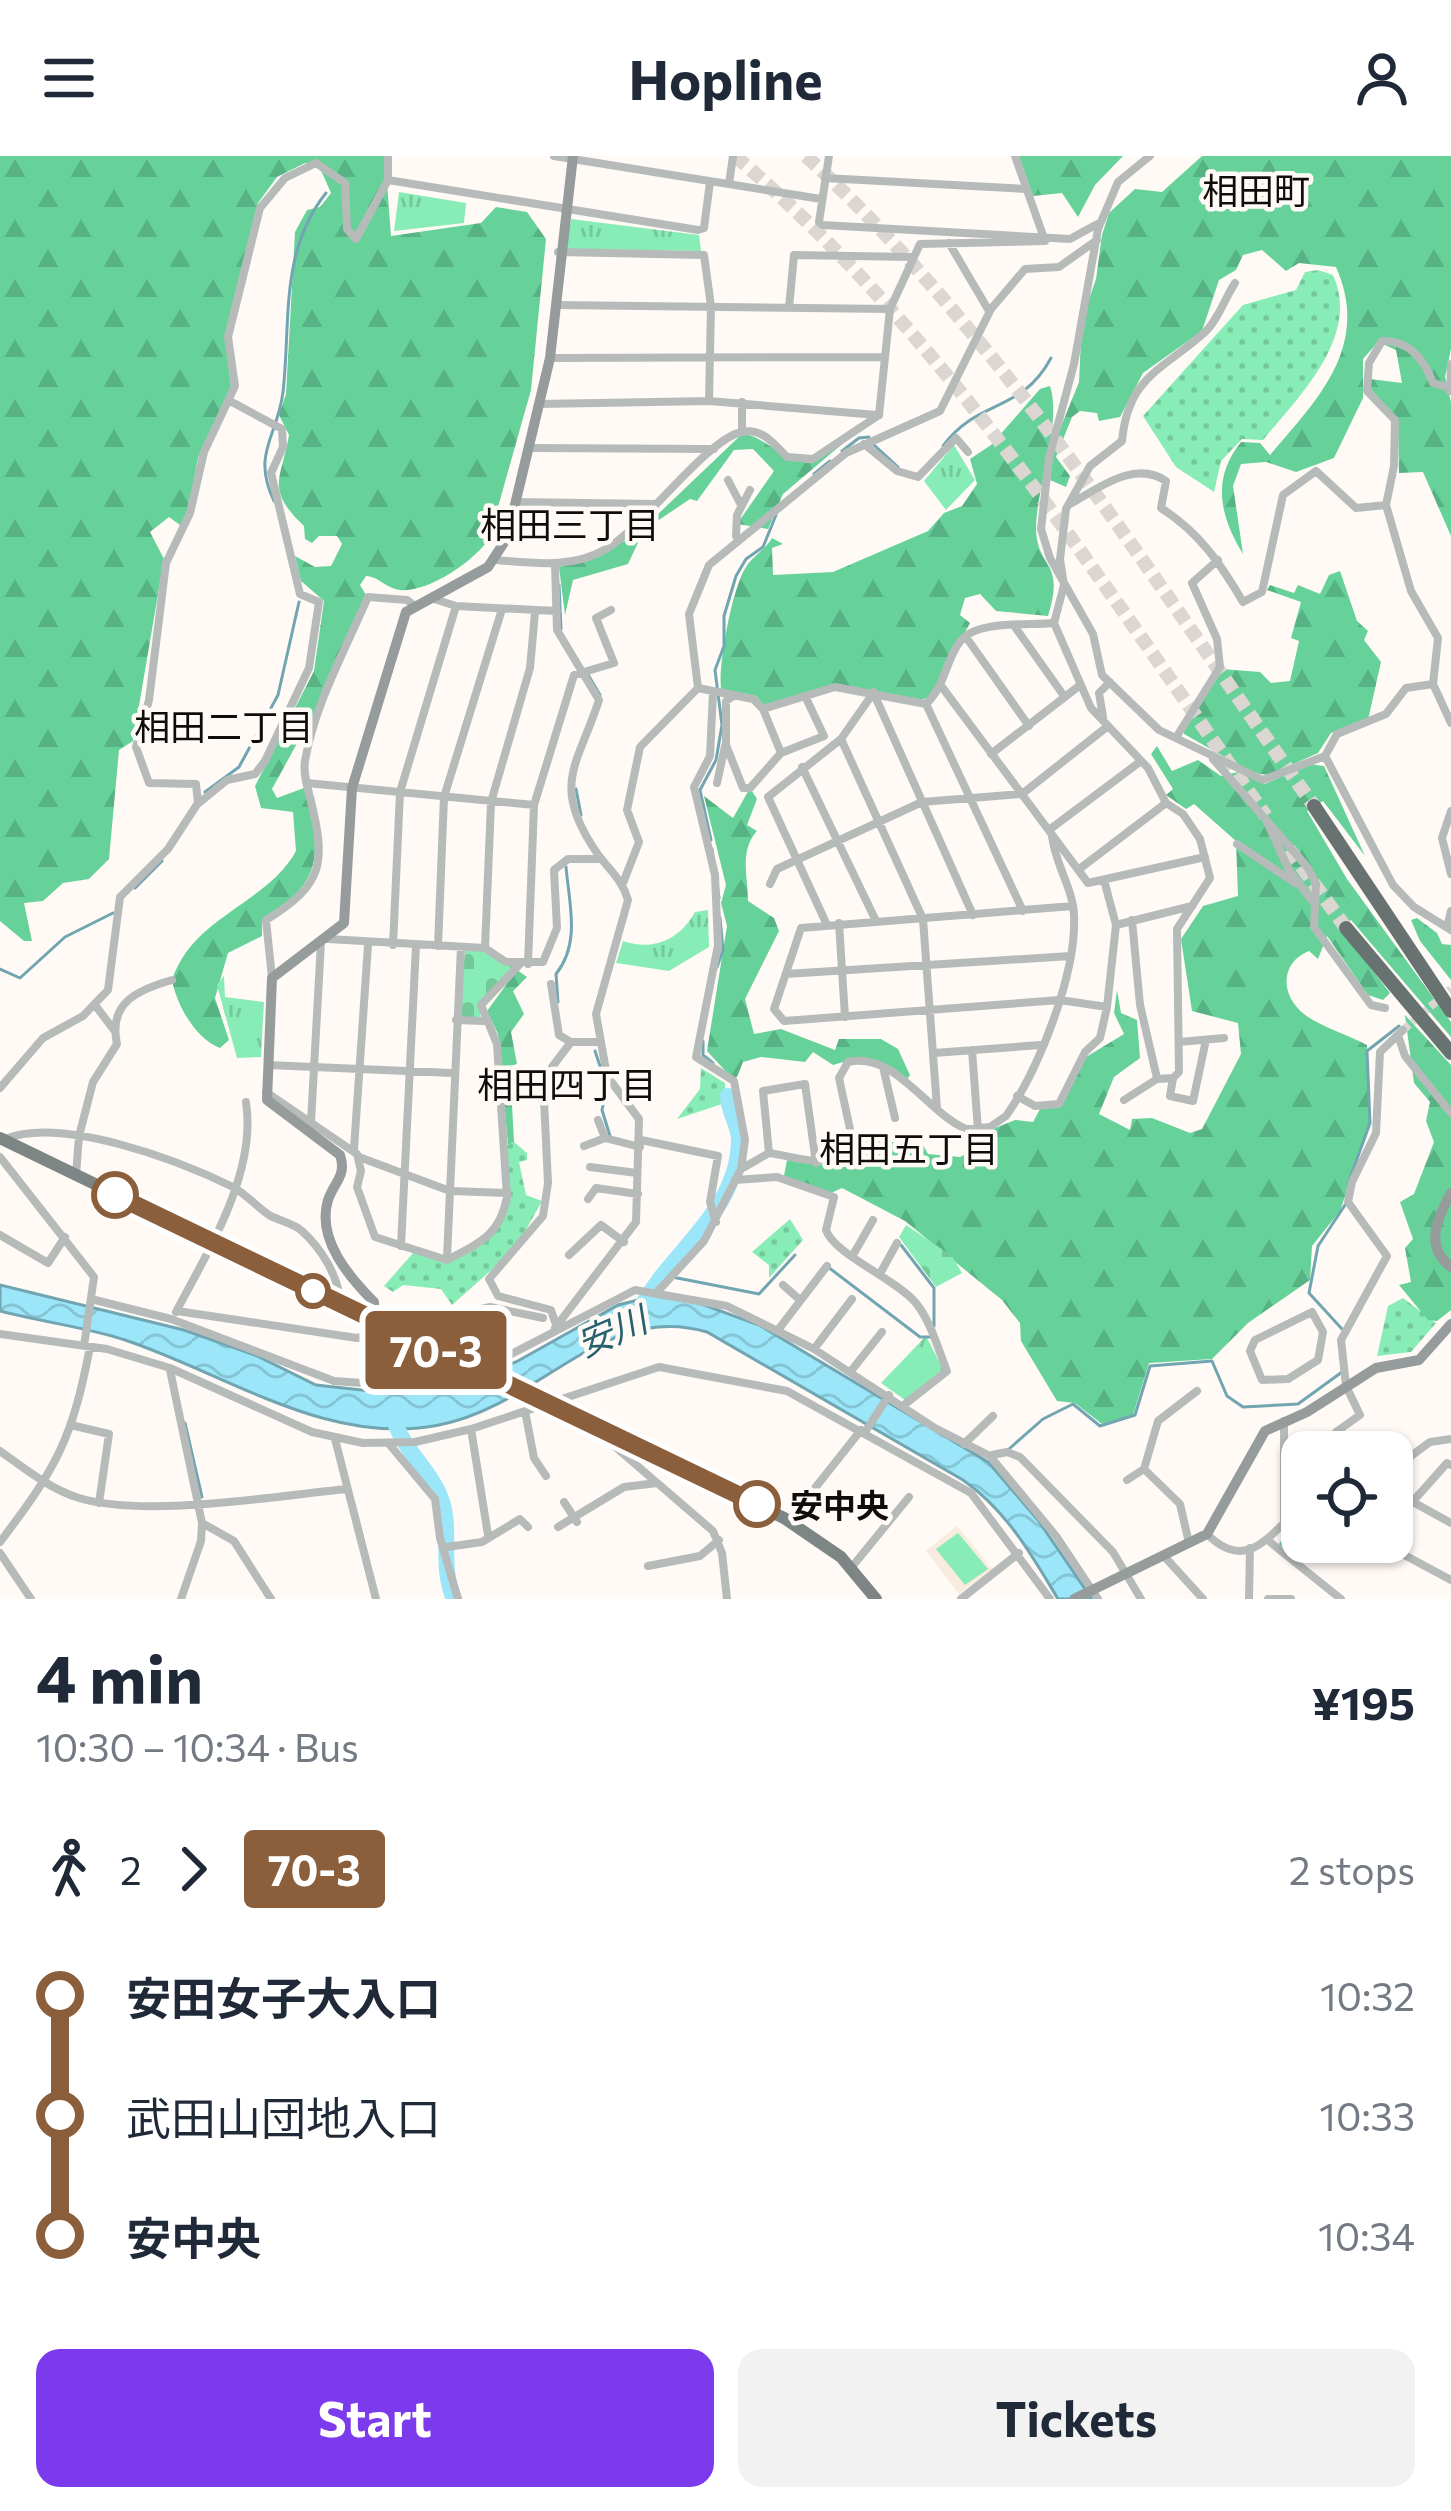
<!DOCTYPE html>
<meta charset="utf-8">
<style>
:root{--surface:#fff;--page:#f2f2f3;--text:#1f2937;--muted:#747a83;--accent:#7c3aed}
body{margin:0;font-family:Commissioner,"Noto Sans JP",sans-serif;background:var(--page);color:var(--text);height:100vh;display:flex;flex-direction:column;font-size:45px;white-space:nowrap}
*{box-sizing:border-box;margin:0}
p{font-size:39px;color:var(--muted)}
.icon{flex:none;width:66px;height:66px;fill:none;stroke:currentColor;stroke-width:2;stroke-linecap:round;stroke-linejoin:round}
.map{position:relative;height:1443px;overflow:hidden}
.panel{display:flex;flex-direction:column;background:var(--surface);flex:1}
.panel>*{flex:none}
.badge{padding:0 24px;border-radius:9px;font-size:42px;line-height:78px}
.fabs{position:absolute;left:1281px;top:1275px;display:grid;gap:24px}
.fabs a{display:grid;place-items:center;width:132px;height:132px;border-radius:24px;background:var(--surface);box-shadow:0 3px 9px #0004;font-size:60px}
.map>.badge{position:absolute;translate:-50% -50%;box-shadow:0 0 0 6px #fff}
.legs{display:flex;align-items:center;gap:18px;height:132px;padding:0 36px;font-size:39px}
.legs p{margin-inline-start:auto}
.head{display:flex;align-items:center;justify-content:space-between;height:204px;padding:0 36px}
h1{font-size:66px;font-weight:700;line-height:90px}
.primary-button{display:flex;gap:24px;margin-top:auto;padding:24px 36px}
.primary-button a{flex:1;height:138px;border-radius:24px;background:var(--accent);color:#fff;font-size:48px;font-weight:700;line-height:138px;text-align:center}
.primary-button a+a{background:var(--page);color:var(--text)}
ul{padding:0 36px;list-style:none}
li{display:flex;align-items:center;gap:42px;height:120px;font-size:45px}
li i{display:grid;place-items:center;width:18px;height:100%;margin:0 15px;background:currentColor}
li i::after{content:'';width:30px;height:30px;margin:-15px;border:9px solid;border-radius:50%;background:var(--surface)}
li p{margin-inline-start:auto}
li:first-child i{background:linear-gradient(#0000 50%,currentColor 0)}
li:last-child i{background:linear-gradient(currentColor 50%,#0000 0)}
header{display:flex;justify-content:space-between;align-items:center;height:156px;padding:0 36px;background:var(--surface);font-size:54px;font-weight:700}
.map>svg:first-child{display:block}
.built{fill:#f9ebde}
.grass{fill:url(#grass-dots)}
.forest{fill:url(#forest-firs)}
.cemetery{fill:url(#cemetery-stones)}
.park{fill:url(#park-tufts)}
.garden{fill:#87ecb5}
.water{fill:url(#water-waves);stroke:#71a5b1;stroke-width:3}
.lines{fill:none;stroke-linecap:round;stroke-linejoin:round}
.stream{stroke:#71a5b1;stroke-width:3}
.river{stroke:#9be6f8;stroke-width:16}
.street-tunnel{stroke:#dbd6d2;stroke-width:8;stroke-dasharray:8 4;stroke-linecap:butt}
.highway-tunnel{stroke:#dbd6d2;stroke-width:14;stroke-dasharray:14 7;stroke-linecap:butt}
.street{stroke:#b6bbba;stroke-width:8}
.secondary{stroke:#959c9b;stroke-width:10}
.primary{stroke:#7d8684;stroke-width:12}
.highway{stroke:#687371;stroke-width:14}
.line-1-casing{stroke:#fff;stroke-width:27}
.line-1{stroke:#8b5e3c;stroke-width:18}
.stop-1-dot{fill:#fff;stroke:#8b5e3c;stroke-width:6}
.labels{text-anchor:middle;dominant-baseline:central;stroke-width:9;stroke-linejoin:round;paint-order:stroke}
.stop-label{font-size:33px;font-weight:bold;fill:#0f0c0a;stroke:#fffaf5;text-anchor:start}
.neighbourhood-label{font-size:36px;fill:#0f0c0a;stroke:#fffaf5}
.water-label{font-size:36px;font-style:italic;fill:#26616e;stroke:#fffaf5}
</style>
<header><svg class="icon" aria-label="menu" viewBox="0 0 24 24"><path d="M4 6h16M4 12h16M4 18h16"/></svg>Hopline<svg class="icon" aria-label="person" viewBox="0 0 24 24"><circle cx="12" cy="8" r="4"/><path d="M4 21q1-7 8-7t8 7"/></svg></header>
<div class="map">
<svg width="1451" height="1443" viewBox="0 0 1451 1443">
<defs>
<pattern id="grass-dots" width="8" height="8" patternUnits="userSpaceOnUse" patternTransform="scale(3)"><rect width="8" height="8" fill="#87ecb5"/><path d="M2 2h.1M6 6h.1" fill="none" stroke="#73c99a" stroke-width="1.8" stroke-linecap="round"/></pattern>
<pattern id="forest-firs" width="22" height="20" patternUnits="userSpaceOnUse" patternTransform="scale(3)"><rect width="22" height="20" fill="#66d29a"/><path d="M5 1l3.5 6h-7zM16 11l3.5 6h-7z" fill="#57b383"/></pattern>
<pattern id="cemetery-stones" width="16" height="16" patternUnits="userSpaceOnUse" patternTransform="scale(3)"><rect width="16" height="16" fill="#87ecb5"/><path d="M2 7V4a2 2 0 0 1 4 0v3zM10 15v-3a2 2 0 0 1 4 0v3z" fill="#73c99a"/></pattern>
<pattern id="park-tufts" width="24" height="20" patternUnits="userSpaceOnUse" patternTransform="scale(3)"><rect width="24" height="20" fill="#87ecb5"/><path d="M3 7l-1-3M5 7V3M7 7l1-3M15 17l-1-3M17 17v-4M19 17l1-3" fill="none" stroke="#73c99a"/></pattern>
<pattern id="water-waves" width="16" height="10" patternUnits="userSpaceOnUse" patternTransform="scale(3)"><rect width="16" height="10" fill="#9be6f8"/><path d="M0 5q4-4 8 0t8 0" fill="none" stroke="#84c4d3"/></pattern>
</defs>
<rect width="100%" height="100%" fill="#fffaf5"/>
<!-- built -->
<path class="built" d="M957,1370l35,43 -33,25 -33,-43z"/>
<!-- grass -->
<path class="grass" d="M1318,114l15,5c28,61 -34,121 -70,165l-21,-1 -21,22 -7,31 -38,-25 -33,-51 100,-111 53,-15 9,-18z
M701,912l24,15v20l-48,16 23,-30z
M514,986l13,11v7l-8,2 7,33 16,6 -26,47 -64,57 -11,-16 -38,-4 -10,7 -9,-6 30,-34 33,8 48,-27 12,-36 -3,-50z
M790,1063l13,21 -34,38v-13l-17,-13z
M1403,1142l33,25 -25,29 -34,4 11,-50z"/>
<!-- forest -->
<path class="forest" d="M0,0h385l6,80 90,-13 15,-16 31,5 19,27 -15,151 -42,149c-15,22 -61,54 -89,51 -15,-2 -20,-13 -34,-14l-6,9 6,10 -60,143h-6l-28,51 5,9 27,-10c18,68 20,92 -42,133v15l-34,17 -13,45 14,42 -9,8c-24,-9 -43,-42 -48,-68 21,-64 95,-76 124,-129l-3,-39 -32,-4 -6,-22 59,-115 10,-70 -23,-20 -6,-25 20,11 16,-1 11,-22 -5,-8h-18l-7,7 -7,-4 -1,-13c-40,-38 -22,-47 -15,-91l-10,-20 7,-21 9,-162 12,-22 13,-3 11,-14 -12,-27 -14,-3 -28,14 -19,26 -33,133 6,51 -33,71 -10,55 -8,12 -11,-8 -19,15 14,27 -31,182 -14,9 -10,109 -20,20 -26,4 -20,18 -19,2 8,38h-8l-24,-20z
M1019,0h104l-28,29 -17,32 -16,-24 -29,3z
M1202,0h249v193l-6,28 6,25v134l-28,-64 -24,1 -1,-53 -29,-33 1,-8 32,4 -6,-33 -18,-8 -15,17v39l-29,60 -38,14 -30,-10 -25,2 -8,22 10,68c-23,-38 -32,-75 -2,-112l19,1 10,12c48,-56 101,-109 66,-188l-37,-4 -13,8 -24,-21 -19,5 -7,15 -17,10 -17,51 -59,42 -23,44 -21,4 -2,-8 -17,-2 -8,6 -16,40 14,19 -4,11 -16,-7 4,-36 25,-62 3,-62 14,-41 6,-44 7,-22 26,-24 27,3z
M1050,230c12,35 -13,101 -14,141 0,43 30,31 12,89l-52,-5 -16,-17 -15,4 -5,17 10,8 -39,74 -11,3 -87,-15 -69,20 -8,-9 -35,-7c-3,-24 11,-101 25,-122 7,-11 19,-17 26,-29l11,6 -11,4 1,27 60,-3 95,-41 16,-18 18,-7 15,-22 -7,-25 21,-14 49,-56z
M867,267l-84,71 -15,35 -31,-5 37,-53 -21,-22 -19,1 -37,51 -7,-2 -46,31 -16,34 -55,16 -8,35 -6,-48 75,-30 109,-104c29,8 40,30 70,30z
M1340,415l17,50 11,10 -4,9 17,22 -13,58 -37,13 -13,20 -49,22 -16,-2 -69,-39v-9l38,-56 38,3 11,11 19,-2 9,-40 -8,-3 10,-36 -34,-12 3,-5 24,8 4,-8 22,9 9,-19z
M1157,590l15,25 26,-11 23,16 17,-4 27,12 43,-20 16,2 41,90 -42,-55 -16,10 40,68 104,143v15l-100,-117 -11,8 50,65 -7,7 -15,-5 -41,-59 -9,23 -9,-8c-28,11 -30,43 -5,63 15,12 44,21 63,31l3,78 -30,88 -28,35 -2,34 -62,43 -36,36 -63,4 -16,52 -31,9 -27,-21 -18,-2 -36,-60 -1,-18 -18,-23 -97,-79 -63,-33 -11,5 -47,-17 3,-16c31,6 52,11 68,-21h41l5,13 22,-7 5,9 32,3 11,-6 2,-14 42,-17 18,2 7,-13 18,-2 28,-50 38,-23 -10,-21 3,-23 4,23 16,7 3,38 -26,19 -15,37 31,16 2,-11 20,-1 38,15 12,-4 39,-75 -3,-31 -46,-12 -11,-72 22,-33 35,-10 -2,-55 -42,-37 -8,5 -20,-14 7,-6 -22,-35z
M750,632l7,11 -10,26 10,6c-18,20 -9,46 -9,70l26,17 5,13 -34,68 9,35 27,-5 54,21 4,-11h42l17,10 12,26 -4,6c-27,-24 -40,-26 -73,-16l-20,-13 -8,10 -44,-5 -18,5 -6,15h-6l-24,-26 20,-125 -6,-23 5,-18 -22,-89 29,22z
M1417,762l20,15 5,11 9,1v35l-31,-39 -9,-21z
M517,814l10,7 -14,14 11,23 -13,18 6,32 -7,2 4,76 -6,3 -10,-111 -11,-23z
M1405,859l46,50v245l-14,11 -9,-1 -29,-35 12,-3 -6,-34 8,-9 -13,-37 14,-8 20,-52 -8,-21 4,-19 -16,-19z
M1302,1356v30h42l-14,18 -16,-8 -22,2 -13,-10z"/>
<!-- cemetery -->
<path class="cemetery" d="M465,793h17l32,16 -35,39 2,15 -21,-1z
M906,1069l46,31 10,17 -26,14 -37,-50z"/>
<!-- park -->
<path class="park" d="M399,36l67,11 -2,20 -70,8z
M571,63l128,16 2,16 -135,-2z
M954,289l21,35 -29,30 -22,-29z
M708,754l1,37 -40,24 -53,-8 7,-22c29,10 56,0 72,-29z
M224,820l1,21 39,5 -3,55 -24,1 -20,-73z
M926,1180l18,35 -39,29 -24,-17z"/>
<!-- garden -->
<path class="garden" d="M958,1377l30,36 -23,16 -29,-36z"/>
<!-- water -->
<path class="water" d="M0,1129l184,45 71,25 61,30 82,9 49,-7 69,-25 102,-57 36,-9 42,6 63,23 229,137 50,58 54,79h-34c-27,-45 -51,-88 -95,-119l-256,-148c-103,-31 -166,73 -268,93 -111,22 -212,-51 -314,-85 -39,-13 -84,-18 -125,-29z"/>
<g class="lines">
<!-- stream -->
<path class="stream" d="M874,289l24,22
M943,290c35,-48 78,-32 108,-88
M842,295l17,-13 10,-1
M814,318l16,-13
M274,345c-23,-48 4,-65 9,-109 8,-69 -4,-140 43,-199
M559,429l2,44
M587,517l13,22
M576,633l5,26
M205,636l34,-25 39,-72 21,-93
M711,684l-11,-50 16,-30 6,-35 -7,-55 9,-24v-30l12,-40 10,-17 17,-12 13,-32
M712,693l7,49
M135,732l27,-27
M717,811l6,-17 -3,-32
M0,813l20,9 45,-41 48,-24
M558,846l-2,-28c25,-31 13,-71 10,-107
M703,885v14l10,8
M595,895l12,36 -5,23 8,26
M1348,1028l22,-61 -3,-72 32,-25
M901,1089l33,43v38
M828,1111l92,70h10
M662,1119l97,19 36,-39
M1342,1173l-33,-36 9,-47 27,-41
M185,1267l17,74
M1009,1293l34,-30 30,-15 27,22 35,-11 15,-49 62,-5 15,35 16,11 55,-3 44,-32"/>
<!-- river -->
<path class="river" d="M641,1152c29,-57 97,-95 98,-168 0,-15 -11,-28 -11,-44
M392,1258c11,38 36,52 48,82 13,32 -1,69 14,103"/>
<!-- street-tunnel -->
<path class="street-tunnel" d="M1403,874l48,-41"/>
<!-- highway-tunnel -->
<path class="highway-tunnel" d="M735,0c217,185 367,430 531,660
M806,0c202,186 349,428 508,650
M1289,693l57,79"/>
<!-- street -->
<path class="street" d="M554,0l267,43
M829,0l-10,66 4,3 247,14 31,-17
M1150,0l-32,26 -20,47 -24,135 -25,94 -8,71 9,29 43,76 9,41 57,55 104,50 62,-24 12,-22 49,-20 20,-26 27,-4
M825,22l201,11
M388,24l310,50 6,-2 6,-46
M729,28l4,-28
M949,87l40,68
M558,96l146,3 7,51 -2,95
M556,149l334,4
M789,152l5,-53 117,2
M550,202l333,-1
M1451,232l-18,-5c-9,-24 -24,-43 -51,-42l-13,22 -2,28 28,29 -1,46 -8,39 25,86 27,47 -5,46 18,39
M1450,235l1,-27
M742,246v29
M539,248l170,-3 168,14
M879,259l11,-106 30,-65 125,-3 -30,-85
M864,288l33,27 21,6 38,-39 12,14
M529,292l185,1
M728,324l13,25
M515,346l141,2
M1072,347c28,-16 63,-43 94,-22l-5,27c38,24 59,55 82,94l19,-10 21,-97 33,-24 40,37 30,-3
M736,380l1,-21 13,-25
M496,404c38,3 76,9 110,-11 38,-22 99,-108 135,-117 21,-5 33,12 46,25l26,2 66,-44
M434,443l22,7 101,5
M1015,471l49,69
M966,481l63,89
M942,531l146,196 117,-26
M698,532l55,11 10,10 72,-22 91,17c19,-18 19,-41 33,-61 16,-24 70,-17 95,-20
M874,536l-33,47 82,180 14,189
M874,538l99,221
M732,541l-6,4v44l17,43h7l31,-35 43,-17 -19,-40
M926,548l97,207
M763,553l18,44
M1103,561l-4,-24 11,-11
M1177,580l43,-69 -3,-28 -25,-56 26,-23
M991,598l88,-68
M1325,600l68,129 21,22 37,23
M1213,603l95,109 8,16 -2,43 57,78 14,3
M802,611l74,154
M307,627l227,22
M717,627l8,-37
M199,647l28,-23 28,-6 10,-13 44,-93 10,-66 -19,-8 -29,-121 12,-26 -1,-18 -52,-28
M1451,655l-9,27 9,36
M1267,666l22,48 24,32
M1049,674l92,-69
M1237,688l58,39
M1078,714l88,-67
M623,727l16,-41 -12,-32 13,-63 58,-59 -9,-74 20,-49 137,-112 94,-42 51,-102 34,-40 34,-2 38,-27
M770,728l7,-15 145,-67 100,-8 86,-68
M1073,750l-272,22 -27,81 10,12 276,-21 47,7
M1132,764l8,85 17,73
M839,767l6,94
M827,769l-59,-128 73,-58
M1116,769l76,-19
M1447,771l4,-16
M328,783l157,9 21,14h37l14,-34 -3,-58 14,-11h32
M393,789l7,-153 56,-186
M438,790l6,-149 58,-188
M485,792l6,-146 39,-134 5,-56
M528,808l6,-159 40,-130 40,-12 -18,-45 15,-8
M786,818l284,-18
M272,822l-6,-58c59,-36 60,-58 44,-123 -3,-11 -7,-24 -5,-36 9,-55 41,-113 63,-164l39,3 9,7
M551,828l8,51 10,6
M95,849l19,25
M456,864l28,1
M1398,879l7,21 46,57
M1179,886l45,-4
M972,894l6,80
M934,897l106,-8
M268,909l184,8
M883,911l12,51
M1173,922l-3,18 23,5 13,-61
M0,932l43,-50 40,-22 25,-26 12,-93 48,-48 30,-46 -2,-19 -47,-1 -13,-36 13,-47 17,-137 24,-50 14,-61 31,-66 -7,-49 32,-129 25,-30 31,-15 29,20 2,46 9,10 32,-59v-24
M266,936l91,62 4,17 -4,16 18,50 72,23c33,-17 53,-25 60,-63l-10,-153 -16,-39 40,-42
M1017,940l18,10 24,-2 26,-52 15,-14 7,-31 9,-82 -12,-45
M1124,944l33,-21 16,-1 6,-6 -2,-143 33,-51 -10,-39 -17,-25 -17,-11 -18,-35 -57,-60 -37,-85 10,-38 -4,-26 6,-50 24,-43 32,-25c6,-65 41,-71 83,-109 13,-12 20,-34 30,-49
M598,964l7,18
M311,966l10,-180
M5,983c57,-23 173,21 228,48 14,8 23,19 36,28 10,6 24,8 33,16 19,17 37,46 38,71
M641,984l77,16 -8,46 6,20
M584,990l21,-8 35,9
M354,993l14,-204
M769,997l-6,-62 42,-7 11,79
M0,1001l94,120 -10,69
M359,1001l91,34 57,2
M590,1011l47,6
M741,1013l28,-16c36,5 69,23 81,-24l-11,-51 9,-16c47,-11 78,50 118,67l24,-2 16,-11c33,-47 71,-143 68,-201 -1,-27 -20,-53 -22,-80
M76,1019l3,-39 14,-54 24,-38c-9,-41 20,-54 55,-64
M735,1024l42,-3 57,20 -8,33c8,24 68,48 89,72 15,17 23,47 32,69l-43,34
M588,1043l8,-11 42,6
M0,1079l48,28 17,-26
M401,1090l15,-300
M569,1099l32,-30 23,17
M853,1099l20,-35
M447,1102l14,-311
M881,1116l16,-29
M783,1129l17,15
M659,1134l45,-49 37,-72 4,-29 -11,-59 -38,-24 22,-112 -3,-70 -21,-88 16,-31 3,-64
M95,1144l76,19 163,62 70,5 88,-22 143,-74 92,16 87,43 121,79 55,28 66,80 42,63
M177,1155l180,27 133,-31 53,11
M176,1156c32,-61 81,-139 70,-210
M1312,1156l11,20 -5,28 -30,19 -26,1 -12,-29 5,-11z
M555,1166l-4,-12 -53,-14 -9,-17 54,-63 5,-33 -5,-104 28,-37h27
M555,1172l81,-106 3,-103 -32,-43 -11,-62 32,-114c-6,-21 -19,-30 -31,-47 -47,-68 -19,-88 2,-153l-42,-70 -2,-65
M778,1174l49,-64
M0,1178l107,15 63,19 142,64 51,11 52,-1 56,-13 188,-62 128,24 184,102 79,106
M814,1193l38,-50
M170,1214l32,153 -1,18 -20,58
M851,1215l31,-39
M525,1255l9,47 12,18
M75,1270l34,8 -10,69
M471,1273l17,106
M867,1273l22,-34
M598,1276l115,99 9,22 5,46
M335,1283l41,160
M389,1288l46,55 5,39 18,61
M964,1288l29,-28
M0,1295c25,18 50,38 79,47 68,20 195,-2 268,-9
M1334,1296l2,-20 24,-17 -14,-29 -5,-46 46,-84 -39,-54 4,-20 24,-49 4,-81 23,-22
M992,1299l15,-3 13,5 93,95 28,47
M1392,1314l38,-28 21,-3
M1127,1324l17,-11
M564,1346l13,20
M1413,1346l38,21
M792,1361l69,-87
M1284,1364v-99
M202,1367l32,18 37,58
M1392,1369l55,-62 4,2
M558,1371l66,-40 33,-4
M1207,1378c43,43 66,-7 95,-26
M0,1386c57,-75 72,-102 90,-195
M1270,1386l71,57
M1380,1386l71,38
M1189,1387l-9,-39 -36,-35 14,-48 39,-30
M447,1391l35,-5 38,-23 8,8
M0,1397l31,46
M1164,1400l39,43
M648,1410l52,-10 19,-16
M851,1412l58,-71
M961,1443l58,-46
M1249,1443l1,-51
M1268,1443h23"/>
<!-- secondary -->
<path class="secondary" d="M1451,1037c-14,25 -27,54 0,74
M375,1164l-1,-18c-24,-24 -58,-63 -46,-102 6,-18 19,-24 12,-45l-73,-55 5,-122 72,-55 8,-135 54,-176 82,-45 19,-29 43,-180 23,-202
M1074,1443l133,-65 58,-103 42,-19 69,-44 43,-8 32,-36"/>
<!-- primary -->
<path class="primary" d="M0,982l784,380 57,39 35,42"/>
<!-- highway -->
<path class="highway" d="M1314,650l137,205
M1346,772l105,125"/>
</g>
<g class="lines">
<!-- line-1 casing -->
<g class="line-1-casing">
<path id="line-1" d="M115,1039l642,309"/>
</g>
<!-- line-1 -->
<use href="#line-1" class="line-1"/>
</g>
<!-- markers -->
<g class="stop-1-dot">
<circle cx="115" cy="1039" r="21"/>
<circle cx="313" cy="1135" r="15"/>
<circle cx="757" cy="1348" r="21"/>
</g>
<g class="labels">
<!-- stop labels -->
<g class="stop-label">
<text x="790" y="1348">安中央</text>
</g>
<!-- neighbourhood labels -->
<g class="neighbourhood-label">
<text x="1256" y="33">相田町</text>
<text x="570" y="367">相田三丁目</text>
<text x="224" y="569">相田二丁目</text>
<text x="567" y="927">相田四丁目</text>
<text x="909" y="991">相田五丁目</text>
</g>
<!-- water labels -->
<g class="water-label">
<text transform="translate(611 1174) rotate(-23)">安川</text>
</g>
</g>
</svg>
<div class="fabs">
<a><svg class="icon" aria-label="locate" viewBox="0 0 24 24"><circle cx="12" cy="12" r="6"/><path d="M12 2v4M12 18v4M2 12h4M18 12h4"/></svg></a>
</div>
<b class="badge" style="left:436px;top:1194px;background:#8b5e3c;color:#fff">70-3</b>
</div>
<section class="panel">
<div class="head"><div><h1>4 min</h1><p>10:30 – 10:34 · Bus</p></div><b>¥195</b></div>
<div class="legs"><svg class="icon" aria-label="walk" viewBox="0 0 24 24"><circle cx="13" cy="4" r="2"/><path d="M13 8l-2 6 4 7M11 14l-3 7M7 12l3-4h3l4 4"/></svg>2<svg class="icon" aria-label="forward" viewBox="0 0 24 24"><path d="M9 5l7 7-7 7"/></svg><b class="badge" style="background:#8b5e3c;color:#fff">70-3</b><p>2 stops</p></div>
<ul>
<li><i style="color:#8b5e3c"></i><b>安田女子大入口</b><p>10:32</p></li>
<li><i style="color:#8b5e3c"></i><span>武田山団地入口</span><p>10:33</p></li>
<li><i style="color:#8b5e3c"></i><b>安中央</b><p>10:34</p></li>
</ul>
<div class="primary-button"><a>Start</a><a>Tickets</a></div>
</section>
